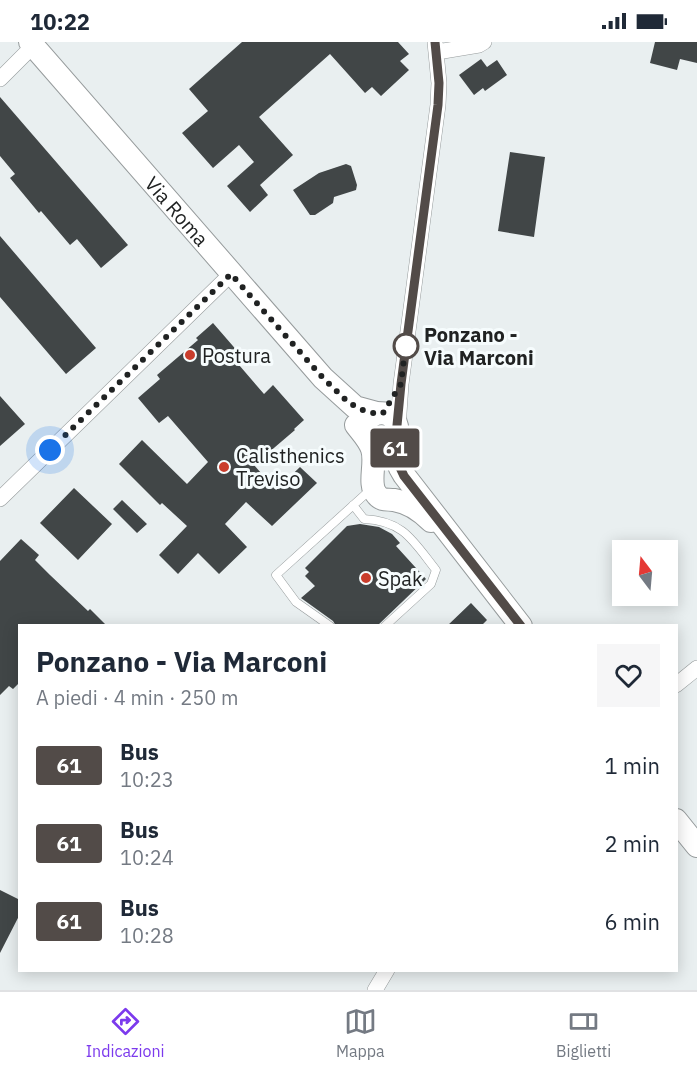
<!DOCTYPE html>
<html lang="it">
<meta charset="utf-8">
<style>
:root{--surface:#fff;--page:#f6f6f7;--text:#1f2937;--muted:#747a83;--line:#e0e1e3;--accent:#7c3aed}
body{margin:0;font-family:"IBM Plex Sans",sans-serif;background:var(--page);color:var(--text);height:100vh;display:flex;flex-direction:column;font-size:22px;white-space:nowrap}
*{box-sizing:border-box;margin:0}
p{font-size:20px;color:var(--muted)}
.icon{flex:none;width:33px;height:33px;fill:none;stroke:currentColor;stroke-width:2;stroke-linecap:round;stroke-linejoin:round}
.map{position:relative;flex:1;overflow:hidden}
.drawer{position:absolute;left:18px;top:582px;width:660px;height:348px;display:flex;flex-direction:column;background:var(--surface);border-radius:0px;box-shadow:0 3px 15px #0003}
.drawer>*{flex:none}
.badge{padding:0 12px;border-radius:4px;font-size:21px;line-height:39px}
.needle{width:39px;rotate:344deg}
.controls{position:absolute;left:612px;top:498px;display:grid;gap:12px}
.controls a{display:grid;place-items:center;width:66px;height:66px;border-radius:0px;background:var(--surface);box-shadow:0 3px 15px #0003;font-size:30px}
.you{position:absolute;width:30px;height:30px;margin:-15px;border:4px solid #fff;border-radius:50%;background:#1a73e8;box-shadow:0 0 0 9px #1a73e833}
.map>.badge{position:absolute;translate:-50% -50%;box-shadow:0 0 0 3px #fff}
.round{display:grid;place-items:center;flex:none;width:63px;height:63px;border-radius:0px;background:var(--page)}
.summary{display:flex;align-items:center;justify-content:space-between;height:102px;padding:0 18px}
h1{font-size:28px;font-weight:700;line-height:45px}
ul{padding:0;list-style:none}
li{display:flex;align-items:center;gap:18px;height:78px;padding:0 18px}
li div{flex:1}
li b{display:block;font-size:22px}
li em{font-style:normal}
li .badge{min-width:66px;font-weight:700;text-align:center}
.status{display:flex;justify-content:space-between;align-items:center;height:42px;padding:0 30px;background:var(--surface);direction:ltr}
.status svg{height:16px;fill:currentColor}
.tab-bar{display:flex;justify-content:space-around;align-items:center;height:84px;border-top:2px solid var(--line);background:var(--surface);font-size:16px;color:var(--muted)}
.tab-bar a{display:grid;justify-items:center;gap:3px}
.tab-bar .on{color:var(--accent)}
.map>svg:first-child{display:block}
.building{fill:#414647}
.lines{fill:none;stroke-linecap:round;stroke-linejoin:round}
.service-casing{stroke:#969b9c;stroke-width:9}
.minor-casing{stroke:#969b9c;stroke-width:16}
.secondary-casing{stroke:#969b9c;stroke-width:24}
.service{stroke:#fff;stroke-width:8}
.minor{stroke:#fff;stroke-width:15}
.secondary{stroke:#fff;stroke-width:22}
.line-casing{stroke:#fff;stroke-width:14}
.line{stroke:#524b48;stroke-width:9}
.walk{stroke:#202222;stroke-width:6;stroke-dasharray:0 10.8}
.stop-dot{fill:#fff;stroke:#524b48;stroke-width:3}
.poi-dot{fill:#ca3d2c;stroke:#f6fcfd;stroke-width:2}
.labels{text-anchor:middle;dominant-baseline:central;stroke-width:6;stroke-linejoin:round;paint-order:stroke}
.street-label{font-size:20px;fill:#202222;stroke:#f6fcfd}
.stop-label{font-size:20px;font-weight:bold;fill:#202222;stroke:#f6fcfd;text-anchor:start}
.poi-label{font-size:20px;fill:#202222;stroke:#f6fcfd;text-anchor:start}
</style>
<div class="status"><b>10:22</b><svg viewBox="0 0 49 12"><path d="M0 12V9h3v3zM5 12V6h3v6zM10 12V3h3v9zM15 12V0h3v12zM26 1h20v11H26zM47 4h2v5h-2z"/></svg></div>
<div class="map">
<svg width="697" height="948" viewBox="0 0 697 948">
<rect width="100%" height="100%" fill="#e9eff0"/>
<!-- building -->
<path class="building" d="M242,0h156l11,12 -9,7 9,9 -28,26 -9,-9 -7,6 -35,-39 -71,63 34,38 -33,30 8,10 -18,17 -23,-26 27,-24 -15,-17 -26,23 -31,-35 26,-22 -19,-22z
M655,0h42v21l-17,-4 -3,11 -27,-7z
M481,17l6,8 10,-7 10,15 -22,16 -2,-3 -9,7 -15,-20z
M0,55l128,148 -27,23 -24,-29 -7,6 -29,-34 -2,2 -29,-35 5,-4 -15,-18z
M510,110l35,5 -11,80 -36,-6z
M346,122l5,2 6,19 -1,5 -22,7 -1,6 -18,12h-5l-17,-25 26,-17z
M0,194l96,112 -30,26 -66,-77z
M213,281l26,30 -6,5 31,36 9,-9 31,35 -10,9 1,1 -41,35 22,25 24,-23 17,16 -45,43 -26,-24 -21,22 22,23 -28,27 -21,-21 -20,21 -19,-19 28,-29 -25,-23 -2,2 -41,-41 23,-24 45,44 21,-22 -40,-46 -9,7 -21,-25 22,-19 -3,-4 41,-35 -2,-2z
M0,354l25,28 -25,22z
M74,446l38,36 -34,36 -38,-37z
M122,458l25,24 -10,9 -24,-24z
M360,482l19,3 13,7 8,9 -4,3 30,33 -49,47h-41l-3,-5 -32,-23 14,-12 -10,-10 4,-4 -4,-4 42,-42z
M21,497l18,16 -4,5 15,15 38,36 2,-2 17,17h-87v56l-7,7 -4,-3 -9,9v-134z
M471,561l16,17 -6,6h-34z
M0,848l20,10v14l-20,39z"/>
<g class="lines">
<!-- service casing -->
<g class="service-casing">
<path id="service" d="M353,463l11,14c40,2 49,22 72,51l-5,14 -46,42
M330,584l-34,-24 -20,-27 94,-85"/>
</g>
<!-- minor casing -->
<g class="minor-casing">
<path id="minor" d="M437,10l42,-7 5,-3
M0,37l33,-33
M398,386l3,-44 37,-279 1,-22 -4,-41
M0,457l231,-225
M676,643l21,-17
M375,948l12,-20"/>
</g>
<!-- secondary casing -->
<g class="secondary-casing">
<g id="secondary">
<path id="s1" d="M30,0l293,336 32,29 22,6"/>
<path d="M356,383c6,8 13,15 16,24 5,14 -5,35 5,46 5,6 10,4 17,5 14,2 27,11 37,21"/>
<path d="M366,395l-1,-14c8,-12 25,-14 31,0 3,7 0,13 -1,20 -1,11 3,23 9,32l117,151"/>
<path d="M676,778l21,26"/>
</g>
</g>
<!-- service -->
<use href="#service" class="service"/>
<!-- minor -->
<use href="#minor" class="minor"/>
<!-- secondary -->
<use href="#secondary" class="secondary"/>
</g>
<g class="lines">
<!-- line casing -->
<g class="line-casing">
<path id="line" d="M435,0l4,41 -1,22 -37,279 -6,62 2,15 7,15 117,150"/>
</g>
<!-- line -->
<use href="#line" class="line"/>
<!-- walk -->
<path class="walk" d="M50,408l181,-176 92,104 26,25 14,7 14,4 6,-1 18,-29 5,-42v4"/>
</g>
<!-- markers -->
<circle class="stop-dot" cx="406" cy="304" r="12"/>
<g class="poi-dot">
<circle cx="190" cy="313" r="6"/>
<circle cx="224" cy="425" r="6"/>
<circle cx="366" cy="536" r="6"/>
</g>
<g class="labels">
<!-- street labels -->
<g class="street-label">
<text stroke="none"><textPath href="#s1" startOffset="224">Via Roma</textPath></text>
</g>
<!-- stop labels -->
<g class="stop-label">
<text x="424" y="292">Ponzano -<tspan x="424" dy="23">Via Marconi</tspan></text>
</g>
<!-- poi labels -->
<g class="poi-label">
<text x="202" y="313">Postura</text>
<text x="236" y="413">Calisthenics<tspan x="236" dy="23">Treviso</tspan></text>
<text x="378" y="536">Spak</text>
</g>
</g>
</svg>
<div class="controls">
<a><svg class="needle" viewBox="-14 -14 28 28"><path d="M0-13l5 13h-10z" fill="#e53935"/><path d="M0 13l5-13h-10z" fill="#747a83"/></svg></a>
</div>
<div class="you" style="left:50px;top:408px"></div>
<b class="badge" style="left:395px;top:406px;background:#524b48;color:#fff">61</b>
<section class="drawer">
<div class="summary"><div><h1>Ponzano - Via Marconi</h1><p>A piedi · 4 min · 250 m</p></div><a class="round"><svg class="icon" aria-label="heart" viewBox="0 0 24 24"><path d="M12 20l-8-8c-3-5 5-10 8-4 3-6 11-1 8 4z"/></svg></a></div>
<ul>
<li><span class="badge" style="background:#524b48;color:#fff">61</span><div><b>Bus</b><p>10:23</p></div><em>1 min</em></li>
<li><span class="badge" style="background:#524b48;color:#fff">61</span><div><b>Bus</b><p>10:24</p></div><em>2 min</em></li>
<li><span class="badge" style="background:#524b48;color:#fff">61</span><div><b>Bus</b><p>10:28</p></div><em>6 min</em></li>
</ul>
</section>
</div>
<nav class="tab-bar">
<a class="on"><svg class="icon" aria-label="directions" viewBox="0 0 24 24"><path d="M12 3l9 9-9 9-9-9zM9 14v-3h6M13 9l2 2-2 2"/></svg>Indicazioni</a>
<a><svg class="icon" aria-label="map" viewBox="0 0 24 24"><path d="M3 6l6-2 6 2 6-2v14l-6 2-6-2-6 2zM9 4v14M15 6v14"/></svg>Mappa</a>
<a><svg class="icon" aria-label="tickets" viewBox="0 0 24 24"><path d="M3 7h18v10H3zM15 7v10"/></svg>Biglietti</a>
</nav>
